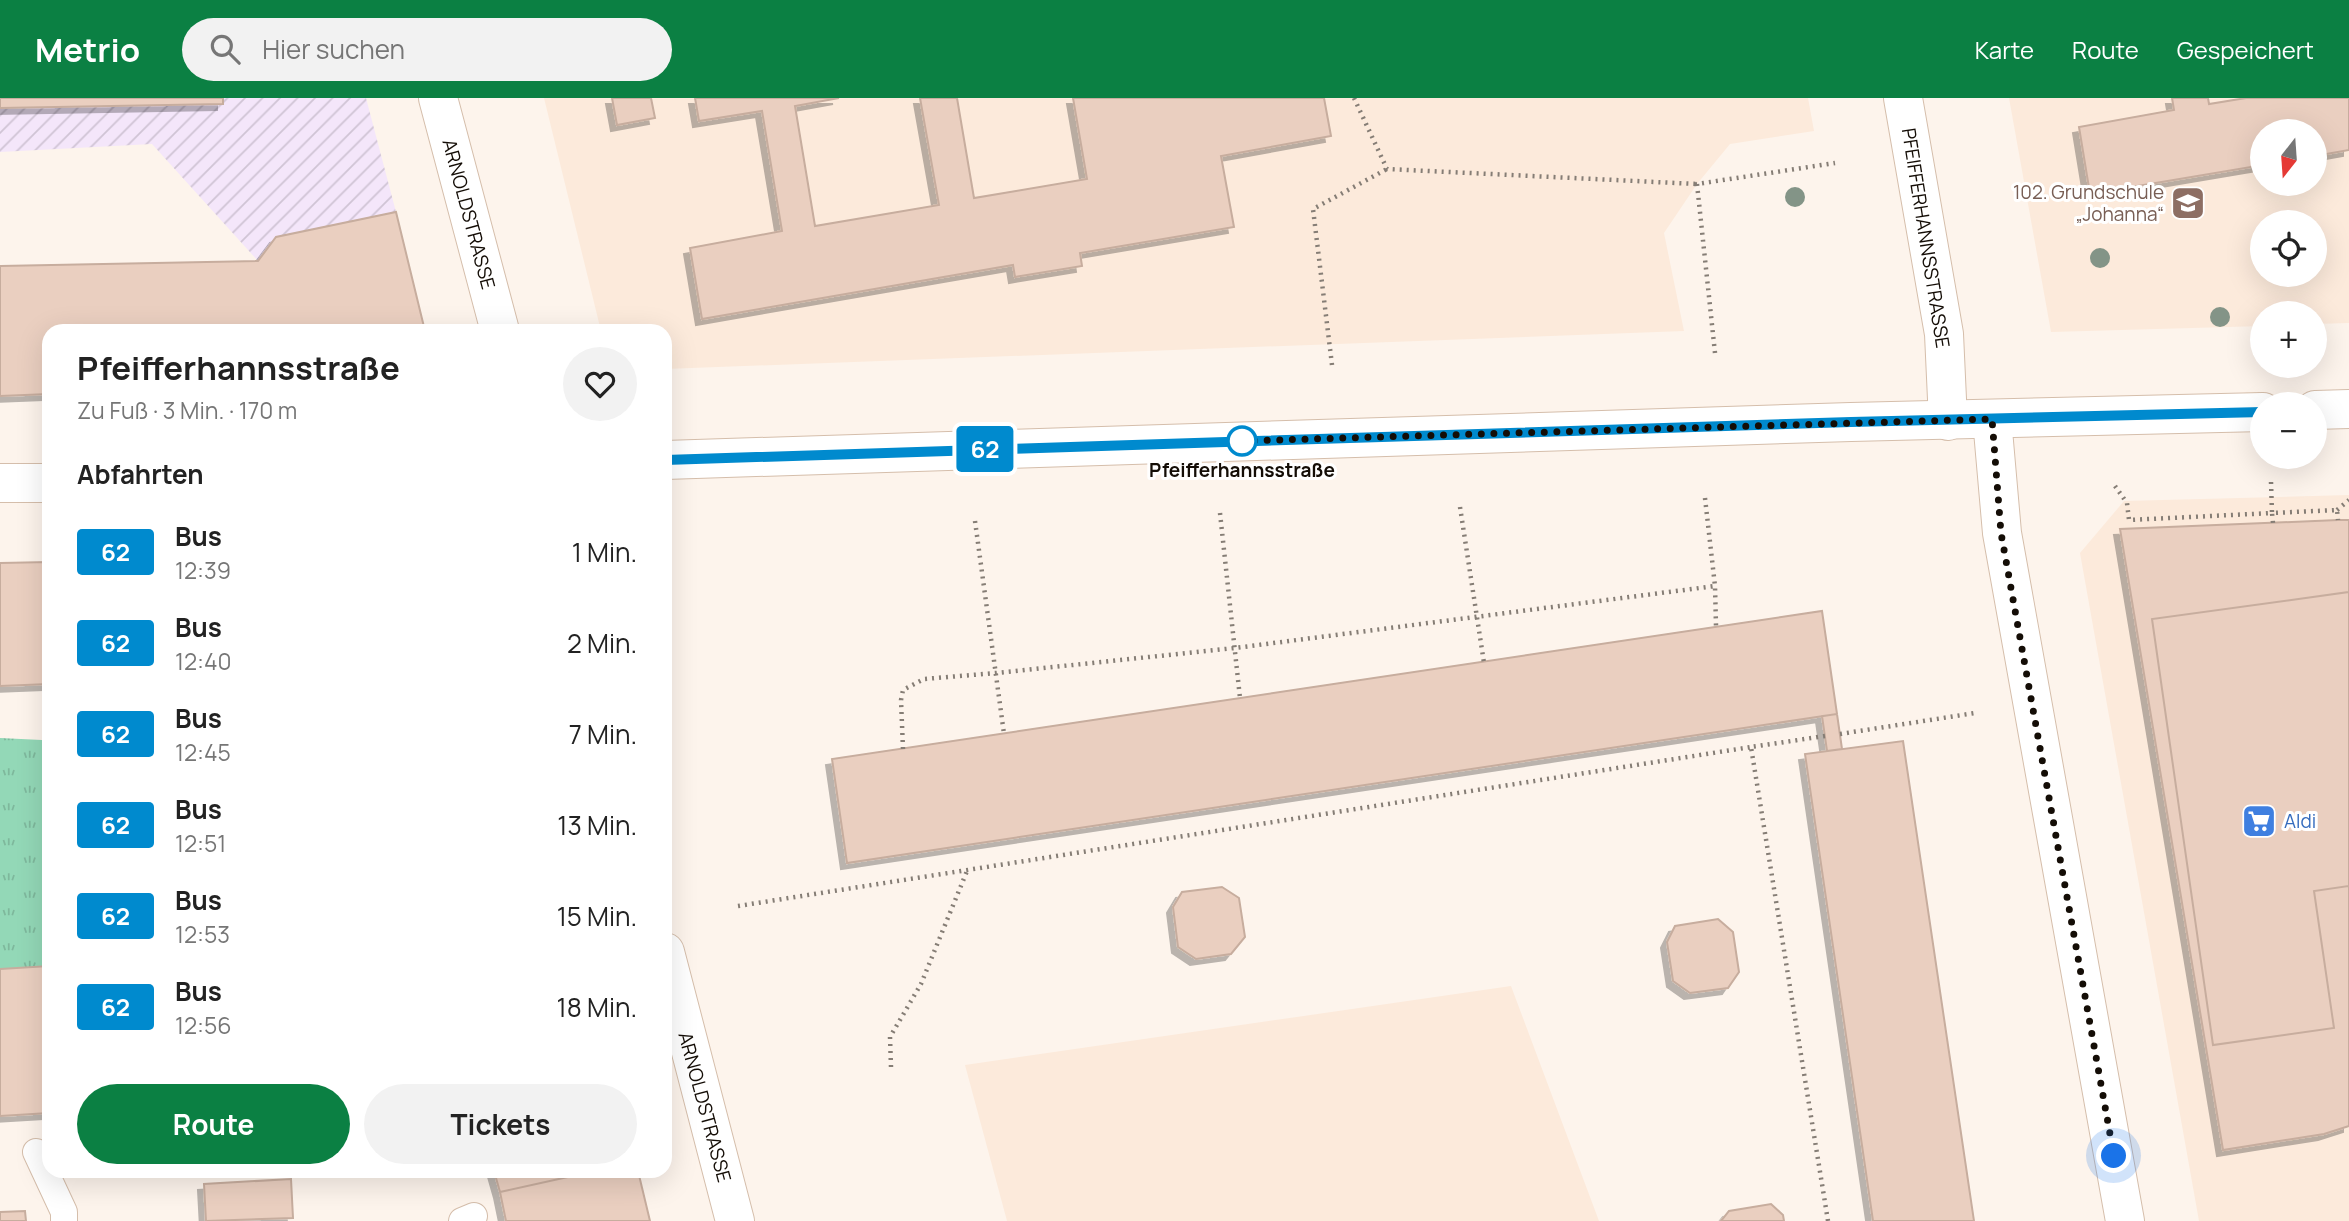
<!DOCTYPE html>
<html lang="de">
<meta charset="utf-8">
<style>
:root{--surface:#fff;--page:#f2f2f2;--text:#222;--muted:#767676;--accent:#0b8043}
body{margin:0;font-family:Manrope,sans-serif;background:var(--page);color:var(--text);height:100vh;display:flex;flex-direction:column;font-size:26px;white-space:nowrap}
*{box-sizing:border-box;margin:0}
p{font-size:23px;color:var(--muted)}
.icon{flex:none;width:38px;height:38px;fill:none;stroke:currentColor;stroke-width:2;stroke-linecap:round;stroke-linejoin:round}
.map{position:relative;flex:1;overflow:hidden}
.drawer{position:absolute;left:42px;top:226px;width:630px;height:854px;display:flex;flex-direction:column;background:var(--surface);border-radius:21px;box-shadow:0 7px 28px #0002}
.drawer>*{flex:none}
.badge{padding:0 14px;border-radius:5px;font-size:24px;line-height:46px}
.needle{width:46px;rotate:197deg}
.tools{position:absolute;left:2250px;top:21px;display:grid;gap:14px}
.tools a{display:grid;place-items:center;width:77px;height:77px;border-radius:50%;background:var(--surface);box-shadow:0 7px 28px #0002;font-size:35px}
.you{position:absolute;width:35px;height:35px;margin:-18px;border:5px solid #fff;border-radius:50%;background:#1a73e8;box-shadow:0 0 0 10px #1a73e833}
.map>.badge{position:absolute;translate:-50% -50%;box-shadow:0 0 0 4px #fff}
h2{padding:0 35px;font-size:26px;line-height:63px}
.round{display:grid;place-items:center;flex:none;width:74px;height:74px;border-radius:37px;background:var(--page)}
.headline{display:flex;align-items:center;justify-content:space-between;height:119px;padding:0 35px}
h1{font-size:33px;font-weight:700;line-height:52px}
.primary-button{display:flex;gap:14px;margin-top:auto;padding:14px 35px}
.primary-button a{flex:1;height:80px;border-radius:42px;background:var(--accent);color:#fff;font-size:28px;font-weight:700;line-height:80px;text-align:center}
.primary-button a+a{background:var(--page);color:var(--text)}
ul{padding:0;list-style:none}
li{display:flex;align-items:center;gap:21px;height:91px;padding:0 35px}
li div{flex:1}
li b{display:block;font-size:26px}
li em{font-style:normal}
li .badge{min-width:77px;font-weight:700;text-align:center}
header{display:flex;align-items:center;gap:42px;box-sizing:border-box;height:98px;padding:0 35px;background:var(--accent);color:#fff}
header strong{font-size:33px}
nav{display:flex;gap:38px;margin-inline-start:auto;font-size:24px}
.search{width:490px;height:63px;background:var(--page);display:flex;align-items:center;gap:18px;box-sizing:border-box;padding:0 24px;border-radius:38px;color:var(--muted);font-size:26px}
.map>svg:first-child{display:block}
.built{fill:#fceadb;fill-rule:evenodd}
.industrial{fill:url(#industrial-furrows)}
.grass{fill:url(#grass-tufts)}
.building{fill:#eacfc0;stroke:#c7ad9e;stroke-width:2;filter:url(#shadow)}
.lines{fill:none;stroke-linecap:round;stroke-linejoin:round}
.service-casing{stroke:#d5beab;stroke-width:28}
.minor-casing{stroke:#d5beab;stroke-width:40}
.tertiary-casing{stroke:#d5beab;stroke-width:40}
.path{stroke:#857d75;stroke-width:4.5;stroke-dasharray:2 5;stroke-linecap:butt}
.service{stroke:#fff;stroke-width:26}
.minor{stroke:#fff;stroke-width:38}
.tertiary{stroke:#fff;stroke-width:38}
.tree{fill:#839487}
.line-casing{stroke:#fff;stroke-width:16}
.line{stroke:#008ace;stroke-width:10}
.walk{stroke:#140d06;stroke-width:7;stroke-dasharray:0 12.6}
.stop-dot{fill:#fff;stroke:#008ace;stroke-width:3.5}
.labels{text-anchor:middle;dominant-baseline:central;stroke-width:6;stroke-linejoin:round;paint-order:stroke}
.education-label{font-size:19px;fill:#785e54;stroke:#fff;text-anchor:end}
.street-label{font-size:19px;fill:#140d06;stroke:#fff}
.stop-label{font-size:19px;font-weight:bold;fill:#140d06;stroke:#fff}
.shop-label{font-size:19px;fill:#366cbe;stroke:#fff;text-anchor:start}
</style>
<header>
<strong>Metrio</strong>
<div class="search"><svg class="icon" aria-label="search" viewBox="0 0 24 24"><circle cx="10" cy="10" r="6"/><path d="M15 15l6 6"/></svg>Hier suchen</div>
<nav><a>Karte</a><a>Route</a><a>Gespeichert</a></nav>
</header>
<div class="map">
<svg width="2349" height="1123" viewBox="0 0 2349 1123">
<defs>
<pattern id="industrial-furrows" width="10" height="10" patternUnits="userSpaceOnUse" patternTransform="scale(1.75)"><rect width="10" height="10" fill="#f4e6fa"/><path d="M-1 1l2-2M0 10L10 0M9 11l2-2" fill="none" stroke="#d0c4d5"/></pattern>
<pattern id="grass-tufts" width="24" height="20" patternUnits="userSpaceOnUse" patternTransform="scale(1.75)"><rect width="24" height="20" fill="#93d8b7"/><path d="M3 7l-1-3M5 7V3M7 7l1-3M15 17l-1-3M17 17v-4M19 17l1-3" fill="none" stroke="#7eb89c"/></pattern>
<filter id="shadow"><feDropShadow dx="-6" dy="6" stdDeviation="0" flood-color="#0004"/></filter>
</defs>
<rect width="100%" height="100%" fill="#fdf4ec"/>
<!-- built -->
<path class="built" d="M544,0h1264l6,33 -84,13 -33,40 -33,49 20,98 -1019,38v-38h-64z
M2009,0h340v225l-34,1v-11h-52v13l-212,6zM2263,33h52v53h-52zM2263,124h52v53h-52z
M2349,397v726h-150l-119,-668 44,-52z
M1511,888l88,235h-592l-42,-156z"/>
<!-- industrial -->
<path class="industrial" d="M0,0h366l30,114 -120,25 -18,24 -106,-117 -152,8z"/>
<!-- grass -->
<path class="grass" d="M42,613l7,1v254l-49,3v-231l42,2z"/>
<!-- building -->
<path class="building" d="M0,0h223v6l-223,4z
M612,0h39l4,20 -38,7z
M695,0h144l-44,8 20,120 124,-21 -19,-107h37l17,100 113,-19 -14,-81h251l7,38 -110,20 13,71 -154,26 2,13 -67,11 -2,-12 -311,54 -12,-71 92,-17 -20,-120 -63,10z
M2172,0h36l1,6 37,-6h103v52l-34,6v-25h-52v34l-173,29 -11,-67 95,-17z
M396,114l29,119h-376v63l-49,2v-130l258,-5 18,-24z
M2338,422h11v606l-25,8 -101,16 -103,-621z
M49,464v122l-49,2v-123z
M2349,494v294l-35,5 20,137 -121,17 -61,-426z
M1822,513l15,103 -990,149 -15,-104z
M1837,616l5,35 -15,2 -5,-35z
M1903,643l71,480h-101l-68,-467z
M1222,789l17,11 6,39 -14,17 -35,5 -18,-12 -5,-40 9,-15z
M1718,821l15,13 6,40 -11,16 -38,5 -17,-12 -6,-39 8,-16z
M49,868v147l-49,3v-147z
M494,1073h101l-95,21z
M595,1073h43l12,50h-144l-6,-29z
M291,1081l2,39 -87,3 -2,-37z
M1771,1106l12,11 1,6h-63l8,-10z
M25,1113l1,10h-26v-9z"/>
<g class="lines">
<!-- service casing -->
<g class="service-casing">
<path id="service" d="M36,1054l28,60v9
M462,1123l12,-5"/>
</g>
<!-- minor casing -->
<g class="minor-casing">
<path id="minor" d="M438,0l62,233
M1903,0l41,236 4,87
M1992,321l10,114 123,688
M665,854l70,269"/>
</g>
<!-- tertiary casing -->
<g class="tertiary-casing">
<path id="tertiary" d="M2315,312l34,-1
M665,362l1186,-38 412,-10
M0,385h49"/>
</g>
<!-- path -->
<path class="path" d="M1354,0l33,71 310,15
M1715,255l-18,-169 138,-21
M1332,267l-19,-156 74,-40
M2271,384l1,31 65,-3 1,10
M2115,388l12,17 2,17 143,-7 1,10
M1705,400l10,88 1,40
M1460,409l24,156
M2337,412l12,-10
M1220,415l20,185
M975,423l29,213
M1840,636l135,-21
M1825,638l-74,11 77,474
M903,651l-2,-49 2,-10 21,-11 72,-6 239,-25 480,-62
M738,808l1013,-159
M891,969l-1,-30 31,-53 46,-113"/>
<!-- service -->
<use href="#service" class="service"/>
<!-- minor -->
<use href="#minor" class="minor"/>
<!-- tertiary -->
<use href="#tertiary" class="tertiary"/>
</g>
<!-- trees -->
<g class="tree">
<circle cx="1795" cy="99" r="10"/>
<circle cx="2100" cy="160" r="10"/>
<circle cx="2220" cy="219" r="10"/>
</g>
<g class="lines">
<!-- line casing -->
<g class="line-casing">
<path id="line" d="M665,362l1186,-38 412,-10"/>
</g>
<!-- line -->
<use href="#line" class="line"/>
<!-- walk -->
<path class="walk" d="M1242,343l750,-22 9,114 113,623"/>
</g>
<!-- icons -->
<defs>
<g id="school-square" transform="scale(1.75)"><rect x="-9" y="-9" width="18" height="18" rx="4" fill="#8d6e63" stroke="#fff"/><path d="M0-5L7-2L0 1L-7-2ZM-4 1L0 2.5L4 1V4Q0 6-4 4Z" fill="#fff"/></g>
<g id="supermarket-square" transform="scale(1.75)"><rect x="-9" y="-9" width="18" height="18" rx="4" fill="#3f7fe0" stroke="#fff"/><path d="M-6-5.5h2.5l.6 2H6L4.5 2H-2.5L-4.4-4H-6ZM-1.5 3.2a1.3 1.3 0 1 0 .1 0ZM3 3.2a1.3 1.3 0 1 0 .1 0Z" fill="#fff"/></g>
</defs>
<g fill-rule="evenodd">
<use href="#school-square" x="2188" y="105"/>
<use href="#supermarket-square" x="2259" y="723"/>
</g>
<!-- markers -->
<circle class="stop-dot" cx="1242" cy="343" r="14"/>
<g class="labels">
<!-- education labels -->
<g class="education-label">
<text x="2164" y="94">102. Grundschule<tspan x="2164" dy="22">„Johanna“</tspan></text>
</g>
<!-- street labels -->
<g class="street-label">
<text transform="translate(469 116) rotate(75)">ARNOLDSTRASSE</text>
<text transform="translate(1926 140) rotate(81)">PFEIFFERHANNSSTRASSE</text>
<text transform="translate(705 1009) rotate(75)">ARNOLDSTRASSE</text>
</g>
<!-- stop labels -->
<g class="stop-label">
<text x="1242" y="372">Pfeifferhannsstraße</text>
</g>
<!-- shop labels -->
<g class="shop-label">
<text x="2284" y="723">Aldi</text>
</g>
</g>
</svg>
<div class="tools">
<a><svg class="needle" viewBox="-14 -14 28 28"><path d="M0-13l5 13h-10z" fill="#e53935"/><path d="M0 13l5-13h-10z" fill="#767676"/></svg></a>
<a><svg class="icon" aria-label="locate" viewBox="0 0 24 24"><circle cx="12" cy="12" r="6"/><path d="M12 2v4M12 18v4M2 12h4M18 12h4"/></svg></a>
<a>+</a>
<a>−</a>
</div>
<div class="you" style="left:2114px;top:1058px"></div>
<b class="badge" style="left:985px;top:351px;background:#008ace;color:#fff">62</b>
<section class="drawer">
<div class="headline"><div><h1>Pfeifferhannsstraße</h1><p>Zu Fuß · 3 Min. · 170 m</p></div><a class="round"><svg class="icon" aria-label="heart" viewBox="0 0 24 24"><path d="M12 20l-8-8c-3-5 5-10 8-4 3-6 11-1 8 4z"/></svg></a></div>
<h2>Abfahrten</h2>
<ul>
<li><span class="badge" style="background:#008ace;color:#fff">62</span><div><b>Bus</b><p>12:39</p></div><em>1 Min.</em></li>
<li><span class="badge" style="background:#008ace;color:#fff">62</span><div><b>Bus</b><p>12:40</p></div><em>2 Min.</em></li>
<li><span class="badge" style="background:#008ace;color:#fff">62</span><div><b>Bus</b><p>12:45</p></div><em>7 Min.</em></li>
<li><span class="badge" style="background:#008ace;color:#fff">62</span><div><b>Bus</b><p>12:51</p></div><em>13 Min.</em></li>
<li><span class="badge" style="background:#008ace;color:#fff">62</span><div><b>Bus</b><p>12:53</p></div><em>15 Min.</em></li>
<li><span class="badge" style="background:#008ace;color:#fff">62</span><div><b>Bus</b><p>12:56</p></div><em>18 Min.</em></li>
</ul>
<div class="primary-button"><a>Route</a><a>Tickets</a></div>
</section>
</div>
